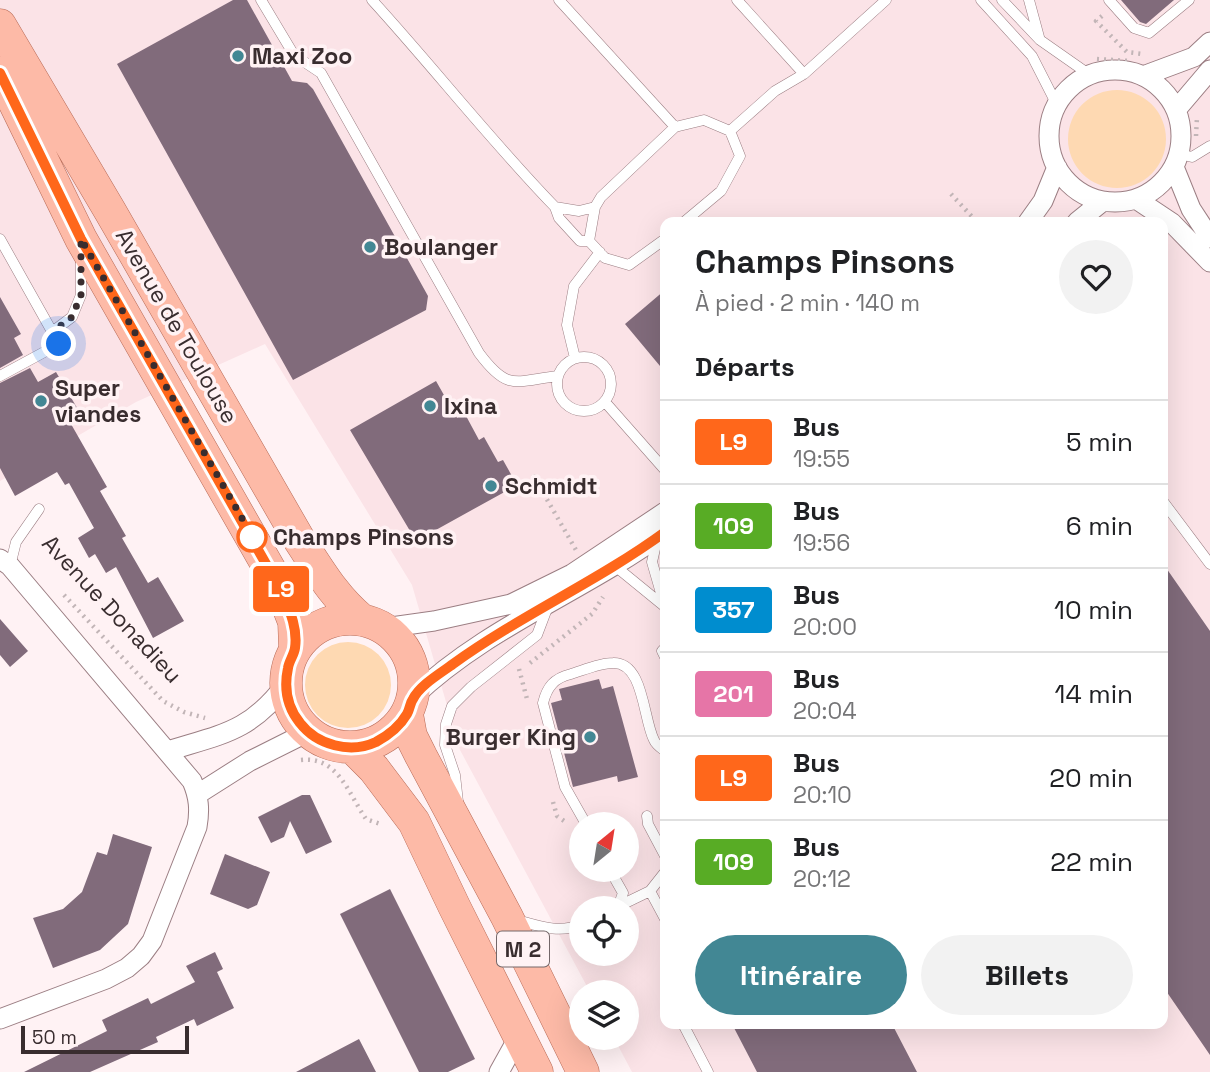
<!DOCTYPE html>
<html lang="fr">
<meta charset="utf-8">
<style>
:root{--surface:#fff;--page:#f2f2f2;--text:#202124;--muted:#757577;--line:#e0e0e0;--accent:#428794}
body{margin:0;font-family:"Space Grotesk",sans-serif;background:var(--page);color:var(--text);height:100vh;display:flex;flex-direction:column;font-size:26px;white-space:nowrap}
*{box-sizing:border-box;margin:0}
p{font-size:23px;color:var(--muted)}
.icon{flex:none;width:38px;height:38px;fill:none;stroke:currentColor;stroke-width:2;stroke-linecap:round;stroke-linejoin:round}
.map{position:relative;flex:1;overflow:hidden}
.sheet{position:absolute;left:660px;top:217px;width:508px;height:812px;display:flex;flex-direction:column;background:var(--surface);border-radius:14px;box-shadow:0 7px 28px #0002}
.sheet>*{flex:none}
.badge{padding:0 14px;border-radius:5px;font-size:24px;line-height:46px}
.needle{width:46px;rotate:30deg}
.tools{position:absolute;left:569px;top:812px;display:grid;gap:14px}
.tools a{display:grid;place-items:center;width:70px;height:70px;border-radius:50%;background:var(--surface);box-shadow:0 7px 28px #0002;font-size:35px}
.scale{position:absolute;left:21px;bottom:18px;width:168px;box-sizing:border-box;padding-left:7px;border:4px solid #392d2f;border-top:0;font-size:19px;line-height:24px;white-space:nowrap;color:#392d2f;-webkit-text-stroke:5px #fff2f4;paint-order:stroke}
.you{position:absolute;width:35px;height:35px;margin:-18px;border:5px solid #fff;border-radius:50%;background:#1a73e8;box-shadow:0 0 0 10px #1a73e833}
.map>.badge{position:absolute;translate:-50% -50%;box-shadow:0 0 0 4px #fff}
h2{padding:0 35px;font-size:26px;line-height:63px}
.round{display:grid;place-items:center;flex:none;width:74px;height:74px;border-radius:37px;background:var(--page)}
.headline{display:flex;align-items:center;justify-content:space-between;height:119px;padding:0 35px}
h1{font-size:33px;font-weight:700;line-height:52px}
.action{display:flex;gap:14px;margin-top:auto;padding:14px 35px}
.action a{flex:1;height:80px;border-radius:42px;background:var(--accent);color:#fff;font-size:28px;font-weight:700;line-height:80px;text-align:center}
.action a+a{background:var(--page);color:var(--text)}
ul{padding:0;list-style:none}
li{display:flex;align-items:center;gap:21px;height:84px;padding:0 35px;border-top:2px solid var(--line)}
li div{flex:1}
li b{display:block;font-size:26px}
li em{font-style:normal}
li .badge{min-width:77px;font-weight:700;text-align:center}
.map>svg:first-child{display:block}
.built{fill:#fbe3e7;fill-rule:evenodd}
.green{fill:#fed9b2}
.building{fill:#816b7b}
.lines{fill:none;stroke-linecap:round;stroke-linejoin:round}
.lane-casing{stroke:#9b7e83;stroke-width:11}
.street-casing{stroke:#9b7e83;stroke-width:21}
.primary-casing{stroke:#b86b57;stroke-width:33}
.path{stroke:#c2b5b7;stroke-width:4.5;stroke-dasharray:2 5;stroke-linecap:butt}
.lane{stroke:#fff;stroke-width:10}
.street{stroke:#fff;stroke-width:19}
.primary{stroke:#fdbaa7;stroke-width:32}
.line-casing{stroke:#fff;stroke-width:16}
.line{stroke:#ff671b;stroke-width:10}
.walk{stroke:#392d2f;stroke-width:7;stroke-dasharray:0 12.6}
.poi-dot{fill:#428794;stroke:#fff2f4;stroke-width:2.5}
.stop-dot{fill:#fff;stroke:#ff671b;stroke-width:3.5}
.labels{text-anchor:middle;dominant-baseline:central;stroke-width:7;stroke-linejoin:round;paint-order:stroke}
.shield{fill:#fff2f4;stroke:#74686a;stroke-width:2}
.shield-label{font-size:21px;font-weight:bold;fill:#392d2f}
.poi-label{font-size:23px;font-weight:bold;fill:#392d2f;stroke:#fff2f4;text-anchor:start}
.street-label{font-size:23px;fill:#392d2f;stroke:#fff2f4}
.stop-label{font-size:23px;font-weight:bold;fill:#392d2f;stroke:#fff2f4;text-anchor:start}
</style>
<div class="map">
<svg width="1210" height="1072" viewBox="0 0 1210 1072">
<rect width="100%" height="100%" fill="#fff2f4"/>
<!-- built -->
<path class="built" d="M0,0h1210v1072h-578l-18,-34h12v-46h-36l-130,-242 -48,-165 -147,-241 -129,58 -136,79zM665,222h497v802h-497zM581,824h45v46h-45zM581,908h45v46h-45z"/>
<!-- green -->
<path class="green" d="M1068 139a49 49 0 1 1 98 0a49 49 0 1 1-98 0Z
M305 685a43 43 0 1 1 86 0a43 43 0 1 1-86 0Z"/>
<!-- building -->
<path class="building" d="M233,0h14l45,81 15,2 6,6 115,207 -2,14 -133,70 -176,-316z
M1121,0h53l-28,24 -6,-2z
M665,290v82l-40,-48z
M0,297l21,37 -7,4 9,17 -23,13z
M30,368l8,14 18,-10 27,46 -12,6 36,63 -7,4 26,45 -4,2 26,45 10,-6 26,44 -31,17 -37,-71 -10,6 -11,-19 -6,4 -11,-20 16,-10 -25,-45 -4,2 -8,-13 -42,24 -15,-28v-85z
M436,381l21,37 8,-4 14,26 5,-3 14,25 5,-2 14,25 -101,56 -66,-111z
M1162,562l48,69v424l-48,-70z
M0,619l28,32 -18,16 -10,-12z
M599,679l3,10 11,-3 25,91 -20,5 -1,-6 -44,11 -22,-84 11,-3 -3,-11z
M302,795h8l22,47 -26,12 -16,-33 -6,16 -13,6 -13,-26z
M113,834l39,13 -24,77 -28,26 -47,18 -20,-50 30,-9 19,-17 15,-40 10,3z
M225,854l45,18 -13,33 -9,4 -38,-15z
M390,889l85,170 -27,13h-29l-79,-158z
M215,952l8,17 -6,3 17,36 -37,18 -3,-7 -38,18 2,5 -68,30h-66l83,-41 -5,-11 46,-22 3,6 44,-22 -9,-16z
M732,1024h160l25,48h-160z
M359,1039l17,33h-80z"/>
<g class="lines">
<!-- lane casing -->
<g class="lane-casing">
<path id="lane" d="M261,0l33,55 27,18 158,280c29,39 36,28 79,23
M372,0c62,68 119,141 183,207l4,11 21,23h9
M559,0l116,127
M737,0l67,74
M981,0l51,56 25,49
M1002,0l38,40 50,35
M1029,0l10,37
M1109,0l25,28 15,5 40,-33
M730,131l45,-40 29,-17 82,-74
M1179,154l13,3 18,-11
M555,207l24,4 16,-4
M0,239l59,105 -59,32
M665,239l-36,26 -24,-7 -16,-17 6,-34 6,-10 74,-70 29,-7 26,11 10,25 -19,35 -37,31
M52,332l20,-15 9,-22v-35
M557 384a27 27 0 1 1 54 0a27 27 0 1 1-54 0Z
M575,358l-8,-33 7,-39 26,-34
M605,402l60,68
M1162,500l48,64
M657,540l-5,22 13,45
M10,566l6,-24 23,-33
M615,566l49,40
M665,648l-3,3 3,6
M458,802l-3,-27 -10,-30 1,-21 6,-18 19,-19 66,-52 11,-29
M647,816l1,8 17,32
M586,824l-21,-37 -22,-84c4,-16 11,-25 28,-29 13,-4 29,-11 42,-11 31,-1 30,56 41,77 2,5 7,8 11,11
M610,870l13,23 -5,14
M650,891l15,28
M615,908l35,-17 15,-19
M517,920c22,6 43,14 64,4
M683,1024l25,48"/>
</g>
<!-- street casing -->
<g class="street-casing">
<path id="street" d="M1049 136a66 66 0 1 1 132 0a66 66 0 1 1-132 0Z
M1143,76l51,-19 16,-15
M1176,110l34,-40
M1174,167l17,42 19,29
M1136,199l36,24 38,39
M1028,222l15,-21 14,-34
M1077,222l26,-21
M0,559l10,7 182,215c7,16 8,29 5,46l-45,114 -11,15 -14,12 -21,11 -106,40
M384,628l50,-7 77,-17 61,-30 93,-62
M413,697c73,-70 171,-106 252,-165
M168,751c54,-17 82,-19 118,-67
M198,794l52,-33 58,-29
M499,1072l20,-36"/>
</g>
<!-- primary casing -->
<g class="primary-casing">
<path id="primary" d="M0,25l110,186 190,330c19,29 35,57 62,79
M0,73l81,166 201,352 12,31 1,27
M286 683a64 64 0 1 1 128 0a64 64 0 1 1-128 0Z
M407,714l4,22 10,20 86,161 76,155
M353,748l21,21 40,53 40,84 83,166"/>
</g>
<!-- path -->
<path class="path" d="M1102,16l-6,5 31,31 16,2
M1097,59l33,2
M1196,136l1,-19
M951,194l26,28
M533,475l43,75
M64,595l99,106 21,11 21,6
M530,663l62,-49 11,-17
M519,669l8,30
M301,760c37,-4 47,33 65,59l17,6
M553,802l4,14 10,7"/>
<!-- lane -->
<use href="#lane" class="lane"/>
<!-- street -->
<use href="#street" class="street"/>
<!-- primary -->
<use href="#primary" class="primary"/>
</g>
<g class="lines">
<!-- line casing -->
<g class="line-casing">
<path id="line" d="M0,73l81,166 201,353c7,17 16,36 13,56 -1,7 -6,13 -7,20 -4,19 -1,39 12,55 17,22 50,31 76,19 13,-7 24,-16 31,-28 3,-5 3,-11 6,-15 7,-14 28,-26 40,-35 68,-49 145,-83 212,-132"/>
</g>
<!-- line -->
<use href="#line" class="line"/>
<!-- walk -->
<path class="walk" d="M59,344l-7,-12 20,-15 9,-22v-56l173,300 -2,-2"/>
</g>
<!-- markers -->
<g class="poi-dot">
<circle cx="238" cy="56" r="7"/>
<circle cx="370" cy="247" r="7"/>
<circle cx="41" cy="401" r="7"/>
<circle cx="430" cy="406" r="7"/>
<circle cx="491" cy="486" r="7"/>
<circle cx="590" cy="737" r="7"/>
</g>
<circle class="stop-dot" cx="252" cy="537" r="14"/>
<g class="labels">
<!-- shield labels -->
<rect class="shield" x="497" y="931.5" width="52" height="35" rx="5"/>
<g class="shield-label">
<text x="523" y="949">M 2</text>
</g>
<!-- poi labels -->
<g class="poi-label">
<text x="252" y="56">Maxi Zoo</text>
<text x="384" y="247">Boulanger</text>
<text x="55" y="388">Super<tspan x="55" dy="26">viandes</tspan></text>
<text x="444" y="406">Ixina</text>
<text x="505" y="486">Schmidt</text>
<text x="576" y="737" text-anchor="end">Burger King</text>
</g>
<!-- street labels -->
<g class="street-label">
<text transform="translate(177 326) rotate(60)">Avenue de Toulouse</text>
<text transform="translate(112 609) rotate(47)">Avenue Donadieu</text>
</g>
<!-- stop labels -->
<g class="stop-label">
<text x="273" y="537">Champs Pinsons</text>
</g>
</g>
</svg>
<div class="tools">
<a><svg class="needle" viewBox="-14 -14 28 28"><path d="M0-13l5 13h-10z" fill="#e53935"/><path d="M0 13l5-13h-10z" fill="#757577"/></svg></a>
<a><svg class="icon" aria-label="locate" viewBox="0 0 24 24"><circle cx="12" cy="12" r="6"/><path d="M12 2v4M12 18v4M2 12h4M18 12h4"/></svg></a>
<a><svg class="icon" aria-label="layers" viewBox="0 0 24 24"><path d="M12 4l9 5-9 5-9-5zM3 14l9 5 9-5"/></svg></a>
</div>
<div class="scale">50 m</div>
<div class="you" style="left:59px;top:344px"></div>
<b class="badge" style="left:281px;top:589px;background:#ff671b;color:#fff">L9</b>
<section class="sheet">
<div class="headline"><div><h1>Champs Pinsons</h1><p>À pied · 2 min · 140 m</p></div><a class="round"><svg class="icon" aria-label="heart" viewBox="0 0 24 24"><path d="M12 20l-8-8c-3-5 5-10 8-4 3-6 11-1 8 4z"/></svg></a></div>
<h2>Départs</h2>
<ul>
<li><span class="badge" style="background:#ff671b;color:#fff">L9</span><div><b>Bus</b><p>19:55</p></div><em>5 min</em></li>
<li><span class="badge" style="background:#58ac25;color:#fff">109</span><div><b>Bus</b><p>19:56</p></div><em>6 min</em></li>
<li><span class="badge" style="background:#008dcf;color:#fff">357</span><div><b>Bus</b><p>20:00</p></div><em>10 min</em></li>
<li><span class="badge" style="background:#e675a7;color:#fff">201</span><div><b>Bus</b><p>20:04</p></div><em>14 min</em></li>
<li><span class="badge" style="background:#ff671b;color:#fff">L9</span><div><b>Bus</b><p>20:10</p></div><em>20 min</em></li>
<li><span class="badge" style="background:#58ac25;color:#fff">109</span><div><b>Bus</b><p>20:12</p></div><em>22 min</em></li>
</ul>
<div class="action"><a>Itinéraire</a><a>Billets</a></div>
</section>
</div>
